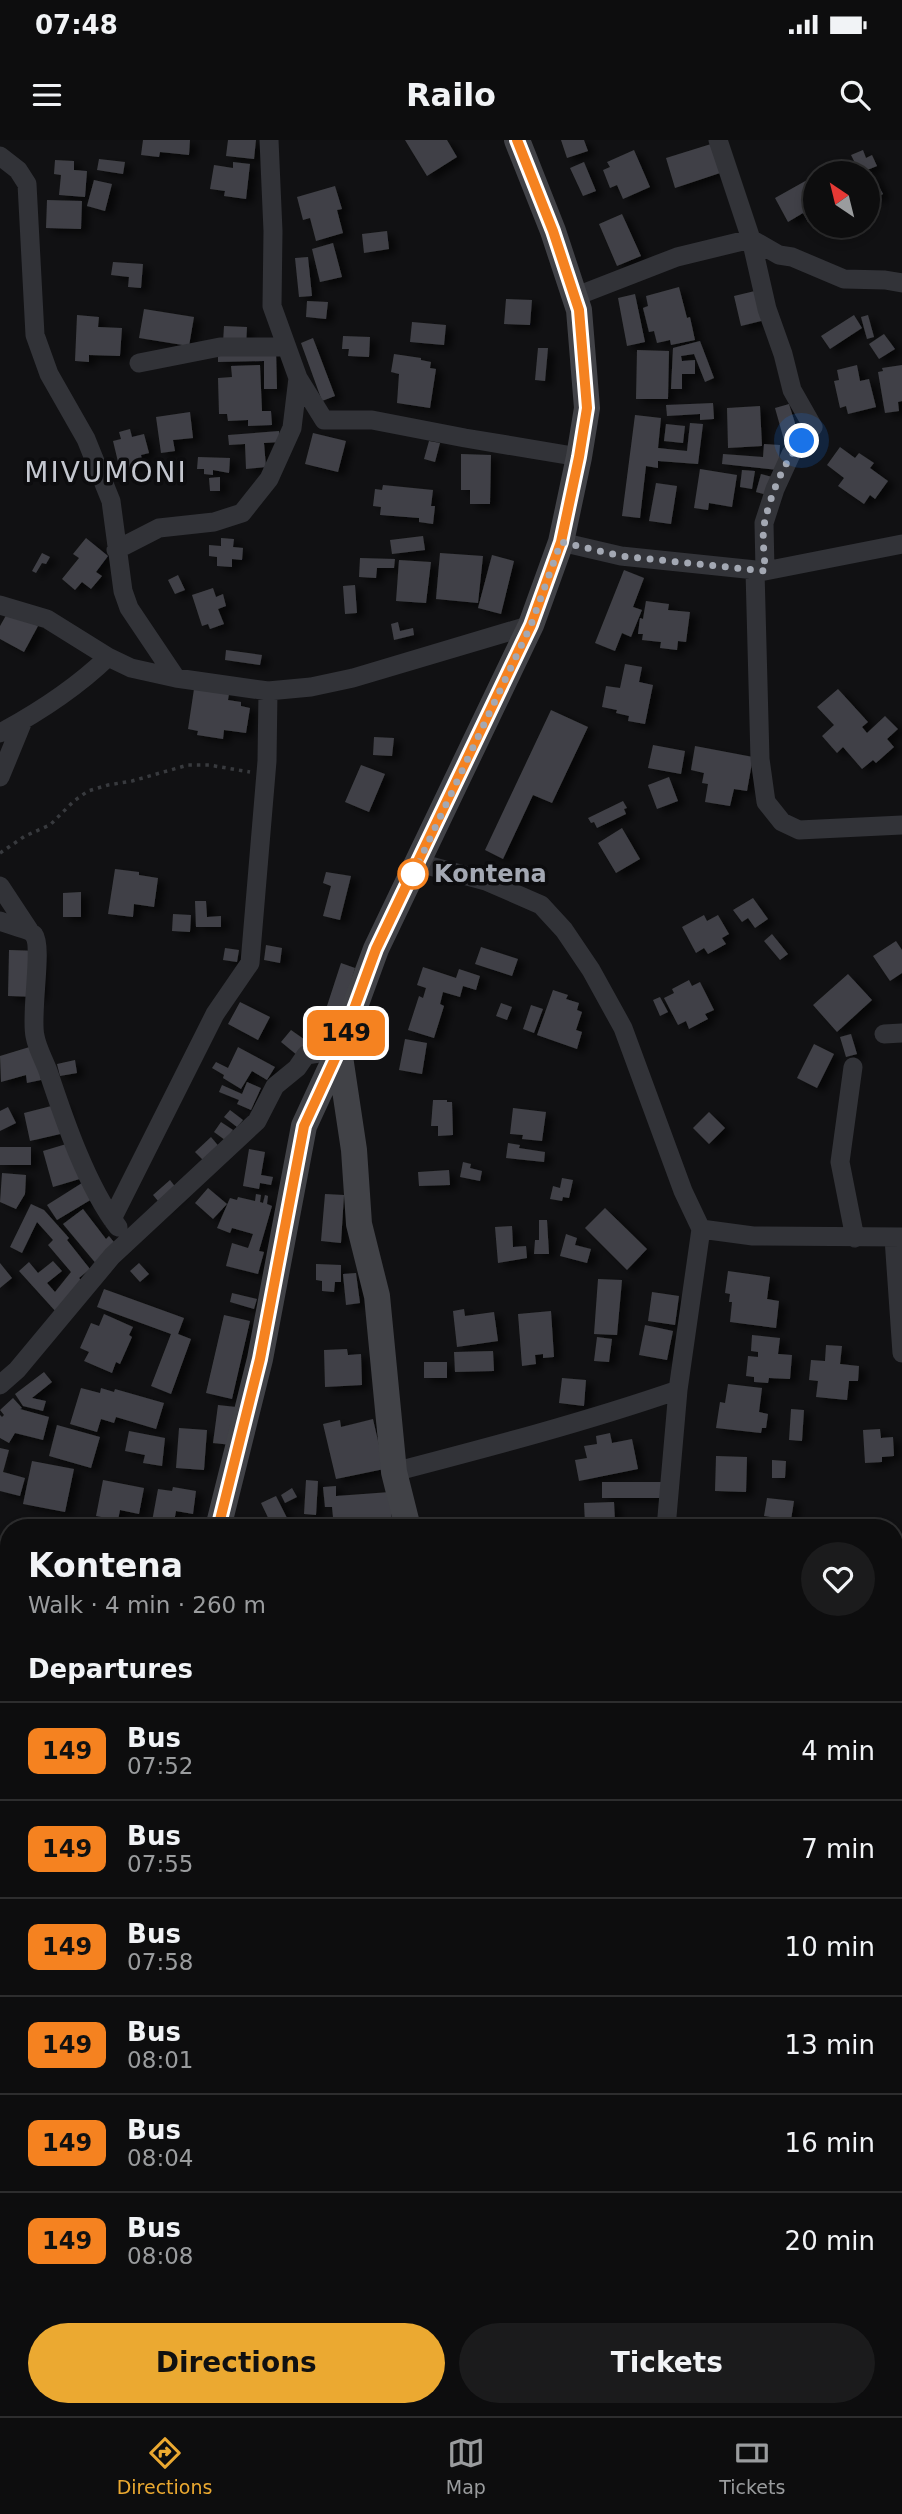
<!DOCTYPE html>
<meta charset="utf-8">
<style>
:root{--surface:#0d0d0e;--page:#1b1b1c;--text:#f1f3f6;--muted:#9a9c9e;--line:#2d2d2e;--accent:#eba931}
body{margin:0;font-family:"DejaVu Sans",sans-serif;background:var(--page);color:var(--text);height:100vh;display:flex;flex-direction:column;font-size:26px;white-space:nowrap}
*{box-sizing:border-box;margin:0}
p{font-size:23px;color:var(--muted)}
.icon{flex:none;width:38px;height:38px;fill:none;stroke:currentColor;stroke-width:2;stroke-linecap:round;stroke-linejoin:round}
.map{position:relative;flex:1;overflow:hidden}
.sheet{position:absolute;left:0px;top:1379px;width:903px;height:898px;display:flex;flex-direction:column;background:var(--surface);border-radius:28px 28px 0 0;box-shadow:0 4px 10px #0003,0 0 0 2px var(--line)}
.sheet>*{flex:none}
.badge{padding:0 14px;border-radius:10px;font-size:24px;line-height:46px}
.needle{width:46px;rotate:325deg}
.controls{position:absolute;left:803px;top:21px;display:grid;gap:14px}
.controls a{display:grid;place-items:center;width:77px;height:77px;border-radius:50%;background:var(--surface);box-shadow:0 4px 10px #0003,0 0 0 2px var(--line);font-size:35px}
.you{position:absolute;width:35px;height:35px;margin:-18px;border:5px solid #fff;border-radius:50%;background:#1a73e8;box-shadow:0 0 0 10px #1a73e833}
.map>.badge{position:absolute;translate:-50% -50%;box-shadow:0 0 0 4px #fff}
h2{padding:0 28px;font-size:26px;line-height:63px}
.round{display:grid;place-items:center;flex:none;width:74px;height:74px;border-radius:37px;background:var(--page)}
.overview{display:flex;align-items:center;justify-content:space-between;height:119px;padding:0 28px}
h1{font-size:33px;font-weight:700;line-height:52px}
.button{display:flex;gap:14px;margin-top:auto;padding:14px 28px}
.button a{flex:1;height:80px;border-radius:42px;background:var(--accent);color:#111;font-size:28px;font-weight:700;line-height:80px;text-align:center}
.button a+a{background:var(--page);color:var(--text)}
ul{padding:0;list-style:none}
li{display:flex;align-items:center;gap:21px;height:98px;padding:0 28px;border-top:2px solid var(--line)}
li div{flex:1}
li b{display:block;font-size:26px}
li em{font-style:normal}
li .badge{min-width:77px;font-weight:700;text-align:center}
.status{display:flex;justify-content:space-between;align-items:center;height:49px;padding:0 35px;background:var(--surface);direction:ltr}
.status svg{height:19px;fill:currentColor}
header{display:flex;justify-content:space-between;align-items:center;height:91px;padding:0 28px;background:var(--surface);font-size:32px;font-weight:700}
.dock{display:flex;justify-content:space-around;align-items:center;height:98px;border-top:2px solid var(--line);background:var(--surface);font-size:19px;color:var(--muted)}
.dock a{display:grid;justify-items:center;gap:4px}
.dock .selected{color:var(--accent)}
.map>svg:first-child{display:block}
.building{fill:#404146;filter:url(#shadow)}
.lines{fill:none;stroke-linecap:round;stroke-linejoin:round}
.path{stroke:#383a3e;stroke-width:3.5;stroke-dasharray:3.5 5;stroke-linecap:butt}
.street{stroke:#323338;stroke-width:19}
.secondary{stroke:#414247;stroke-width:26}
.line-casing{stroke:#fff;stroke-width:16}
.line{stroke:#f58220;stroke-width:10}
.walk{stroke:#a3a8b3;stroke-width:7;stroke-dasharray:0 12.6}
.stop-dot{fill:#fff;stroke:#f58220;stroke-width:3.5}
.labels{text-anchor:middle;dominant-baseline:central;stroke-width:7;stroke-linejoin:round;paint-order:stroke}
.stop-label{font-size:24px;font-weight:bold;fill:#a3a8b3;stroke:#0c0c0e;text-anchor:start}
.quarter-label{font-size:28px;letter-spacing:2px;fill:#c4c7cf;stroke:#0c0c0e}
</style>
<div class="status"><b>07:48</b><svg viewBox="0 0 49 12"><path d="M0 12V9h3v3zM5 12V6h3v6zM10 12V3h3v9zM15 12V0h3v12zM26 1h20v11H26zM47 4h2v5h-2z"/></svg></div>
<header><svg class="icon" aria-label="menu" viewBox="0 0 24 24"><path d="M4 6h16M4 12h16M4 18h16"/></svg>Railo<svg class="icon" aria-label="search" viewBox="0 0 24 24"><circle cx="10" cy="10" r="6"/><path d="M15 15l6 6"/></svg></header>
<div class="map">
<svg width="902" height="2276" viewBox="0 0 902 2276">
<defs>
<filter id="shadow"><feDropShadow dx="7" dy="4" stdDeviation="3.5" flood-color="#0009"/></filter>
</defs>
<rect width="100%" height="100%" fill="#111113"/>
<!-- building -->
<path class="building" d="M143,0h47l-1,15 -29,-3 -1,5 -18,-2z
M228,0h28l-2,19 -28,-3z
M405,0h42l10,17 -30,19z
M561,0h23l4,11 -21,7z
M711,4l9,29 -45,15 -9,-30z
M634,10l16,37 -27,12 -6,-14 -7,3 -7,-18 7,-3 -3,-5z
M863,10l3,8 6,-3 5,11 -17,7 -9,-18z
M99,19l26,3 -2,12 -26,-4z
M55,20l19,1v9l13,1 -2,26 -26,-2 2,-20 -7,-1z
M233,22l17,2 -4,35 -22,-3 1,-5 -15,-2 4,-24 19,3z
M584,22l12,29 -13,5 -13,-28z
M840,22l6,11h-27z
M871,32l12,22 -12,7 -3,-5v-23z
M816,35v43l-8,4 -5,-9 -15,9 -13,-24z
M94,40l18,4 -7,27 -18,-5z
M335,46l7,23 -5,1 6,23 -27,8 -6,-23 -7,2 -6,-23z
M47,60l35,1 -1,28 -35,-1z
M622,74l19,42 -24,10 -18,-42z
M387,91l2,18 -25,4 -2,-19z
M333,103l9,34 -22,5 -8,-33z
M308,117l4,39 -13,1 -4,-39z
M113,122l30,2 -2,24 -13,-1 1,-10 -18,-2z
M679,147l8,31 3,-1 5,23 -24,5 -1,-5 -13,3 -3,-12 -5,1 -6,-24 5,-2 -2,-10z
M759,150l6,30 -24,6 -7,-30z
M635,154l10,48 -18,4 -9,-48z
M506,159l26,1 -2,25 -26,-1z
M307,161l21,1 -2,17 -20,-2z
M144,169l50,8 -5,29 -50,-8z
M77,175l22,2 -1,10 24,1 -2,28 -31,-1v7l-14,-1z
M854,175l8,13 -32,21 -9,-13z
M868,175l6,22 -7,2 -6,-22z
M412,182l34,3 -2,20 -34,-3z
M224,186l23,1 -1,18 -23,-2z
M884,194l11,15 -16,10 -10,-15z
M343,196l27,1 -1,20 -21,-1 1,-7h-7z
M313,198l22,58 -13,5 -21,-58z
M700,201l14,37 -9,4 -11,-28 -13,2 1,5 13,-1v14h-13v15h-11l2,-41z
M538,208h10l-3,33 -10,-1z
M276,210l1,39h-13v-28l-46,1v-11z
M637,210l32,1 -1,48h-32z
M394,214l27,4v2l10,2 -1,6 6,1 -6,39 -33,-5 2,-29 -8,-2z
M260,225l2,46h9l1,14 -24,1v-6l-20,1 -1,-7h-8l-1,-36 14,-1 -1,-11z
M857,225l3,16 9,-2 7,28 -28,7 -2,-8 -6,2 -6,-27 5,-1 -2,-10z
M902,225v36l-4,1 1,9 -14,2 -7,-41 5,-1 -1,-3z
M713,263l1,16 -14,1v-6l-33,2 -1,-11z
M789,264l10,32 -15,4 -9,-32z
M760,266l2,40 -34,2 -1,-40z
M190,272l3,26 -20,2 2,11 -14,2 -5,-36z
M635,275l26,3 -3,30 29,3 3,-28 13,1 -5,40 -40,-3v7l-12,-2 -6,52 -18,-2z
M666,284l19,2 -2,17 -19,-2z
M130,289l2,8 12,-3 5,19 -8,2 1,5 -6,2 1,4 -11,2 -1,-4 -6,2 -6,-25 8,-2 -2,-7z
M279,291l1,11 -16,1 2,24 -20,2 -1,-25 -16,1 -1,-10z
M313,293l33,8 -8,31 -33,-8z
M429,301l11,2 -5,19 -11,-3z
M764,304l16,1 -2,25 -56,-6 1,-10 40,3z
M840,307l15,11 4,-5 15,10 -4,5 18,13 -13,18 -5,-4 -6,9 -26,-18 6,-8 -17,-13z
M461,314l30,1 -1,49h-20v-14h-9z
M198,317l32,1 -1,15 -16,-3v5l-9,-1v-5h-7z
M700,329l37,6 -5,32 -23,-4 -1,7 -14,-2z
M742,330l13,1 -3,18 -12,-2z
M761,334l15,4 -5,18 -15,-4z
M220,337v14h-10l-1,-13z
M656,343l21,3 -6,38 -22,-3z
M383,345l50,5 -2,16h4l-2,18 -14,-2v-4l-39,-3 1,-8 -8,-1 2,-17 7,1z
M423,396l2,14 -33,4 -2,-14z
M86,398l22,18 -12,16 6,4 -11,13 -9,-7 -7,8 -13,-11 17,-21 -6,-4z
M221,398l13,1 -1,8 10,1 -1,12 -10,-1v8l-15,-1v-9l-8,-1v-11l12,1z
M42,413l8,4 -4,7 -4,-1 -6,10 -4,-2z
M440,413l43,3 -5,47 -42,-4z
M492,415l22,6 -13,53 -23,-6z
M360,418l35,1 -1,9h-17l-1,10 -17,-1z
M399,420l32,2 -5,41 -30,-2z
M624,430l20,8 -11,29 9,3 -11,27 -9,-4 -7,18 -20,-8z
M178,435l7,15 -10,4 -7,-14z
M355,445l2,28 -12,1 -2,-28z
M213,448l3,9 7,-3 3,12 -8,3 6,15 -14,5 -2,-5 -6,2 -10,-31z
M646,461l23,3 -1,6 22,2 -4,30 -8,-1 -1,9 -17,-2 1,-6 -19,-2 1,-6h-5l2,-16 3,1z
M9,470l29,16 -14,26 -24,-13v-13z
M398,482l2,9 13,-3 1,7 -20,5 -3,-16z
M226,510l36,5 -2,10 -35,-5z
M625,524l17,3 -3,15 14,3 -8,39 -17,-3 1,-5 -13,-3 1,-3 -15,-3 4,-21 14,2z
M194,549l35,5 -1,6 13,2v4l9,2 -4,25 -22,-3 -1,9 -26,-4 1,-4 -10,-2z
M838,549l30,33 -6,5 5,6 18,-17 13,13 -11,10 7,8 -18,16 -3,-3 -11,9 -19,-22 -6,6 -15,-17 12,-11 -17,-18z
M551,570l37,17 -36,76 -19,-8 -30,64 -18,-9z
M374,597l20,1 -2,18 -19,-1z
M653,605l32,6 -4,23 -33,-6z
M695,606l58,11 -6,34 -13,-2 -4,17 -25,-4 3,-18 -6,-1 2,-10 -13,-3z
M361,625l24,9 -16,38 -24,-10z
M669,637l9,24 -21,8 -9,-24z
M623,661l4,7 -3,1 2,5 -29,14 -3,-6 -3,1 -3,-5z
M622,688l18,31 -24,14 -18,-30z
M115,729l24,3v3l19,3 -4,29 -20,-3 -1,13 -25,-3z
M326,732l25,4 -11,44 -17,-4 8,-30 -8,-3z
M81,752v25h-18v-24z
M753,758l15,21 -13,9 -7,-10 -6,4 -9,-12z
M195,761h11l1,16 14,-1v11h-25z
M173,774l18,1 -1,17 -18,-1z
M704,775l3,6 11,-6 11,19 -7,4 4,6 -18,10 -4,-6 -8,5 -14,-26z
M772,794l16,20 -8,6 -16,-19z
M896,801l6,9v23l-12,8 -17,-25z
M266,805l16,3 -2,15 -16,-3z
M481,807l37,12 -6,17 -37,-12z
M225,808l14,2 -2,12 -14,-2z
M9,810l32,1 -1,46 -32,-1z
M341,823l14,5 -14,46 -15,-5z
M423,827l33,11 3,-9 21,7 -4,14 -13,-4 -3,11 -17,-5 -3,12 4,2 -10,32 -26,-8 11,-34 4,2 3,-10 -9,-3z
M848,834l24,26 -35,32 -24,-27z
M689,840l3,6 8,-4 14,28 -9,4 3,5 -19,10 -3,-8 -8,4 -14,-27 10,-5 -2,-4z
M553,850l15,5 -2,4 13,4 -2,7 5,2 -6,18 6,2 -5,17 -40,-14z
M660,857l8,15 -8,4 -7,-16z
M240,862l30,15 -12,23 -30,-16z
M501,863l11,4 -5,13 -11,-4z
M531,865l12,4 -9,24 -11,-4z
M291,890l17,12 -11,13 -16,-13z
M851,894l6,20 -11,3 -6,-20z
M405,899l22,4 -5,31 -23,-4z
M814,904l20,10 -17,34 -20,-10z
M36,905l5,35 -14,3 -1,-8 -25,7 -1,-26z
M238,907l37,20 -8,13 -15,-9 -11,18 -18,-11 1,-3 -12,-7 4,-6 12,6z
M75,920l2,13 -17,3 -3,-12z
M247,942l14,6 -10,22 -14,-6 2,-4 -20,-8 3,-7 20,9z
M433,960h14v2h5l1,33 -15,1v-10h-7z
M63,963l6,29 -39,9 -6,-28z
M8,967l8,16 -16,8v-20z
M513,968l33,4 -4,29 -20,-2 1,-4 -13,-1z
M230,970l13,10 -6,7 -13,-10z
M709,972l16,16 -16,16 -16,-16z
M221,982l12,8 -8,10 -11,-8z
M211,997l10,12 -15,14 -11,-11z
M73,1002l10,36 -30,9 -10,-36z
M508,1003l12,2 -1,3 26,4 -1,10 -38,-4z
M0,1007h31v18h-31z
M249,1009l16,3 -4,23 12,2 -2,8 -11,-2 -1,6 -16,-3z
M463,1022l8,2 -1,4 12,3 -2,10 -20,-4z
M449,1030l1,15 -31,1 -1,-14z
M2,1033l24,2 -1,19 -9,15 -16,-7z
M562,1038l11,2 -4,18 -6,-1 -1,4 -12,-2 3,-13 7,2z
M170,1040l10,13 -17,14 -10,-12z
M82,1043l10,16 -35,21 -10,-15z
M208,1048l19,16 -14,15 -18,-16z
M256,1054l5,1 -1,7 3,1 2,-8 3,1 -1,8 5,2 -13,45 5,1 -6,22 -32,-8 6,-23 16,5 5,-14 -21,-6 -2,5 -13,-5 13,-30 7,2 1,-3 17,4z
M325,1054l19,1 -3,48 -20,-2z
M31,1064l13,6 25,28 -2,2 23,29 -11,9 4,4 -26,31 -38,-42 10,-9 9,11 15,-12 9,10 -15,12 8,9 16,-20 -23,-27 5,-5 -16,-18 -15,31 -12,-6z
M605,1068l42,41 -20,21 -42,-42z
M83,1069l23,30 3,-3 9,11 -20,19 -35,-42z
M539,1080h8l2,34h-15l1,-14h4z
M512,1086l1,21 13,-1 1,12 -29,5 -3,-36z
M566,1094l11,4 -2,7 16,4 -4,14 -27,-7z
M0,1123l12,15 -12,10z
M139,1123l10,11 -9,8 -10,-11z
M316,1124l25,1v17h-6l-1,10 -12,-1v-10l-6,-1z
M728,1131l42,6 -3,22 12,2 -3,27 -46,-6 2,-20h-3l1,-8 -5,-1z
M356,1133l4,30 -14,2 -3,-31z
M598,1139l24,1 -5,55 -23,-1z
M104,1149l80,29 -6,16 13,5 -20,55 -20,-8 20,-52 -74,-27z
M652,1152l27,4 -4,29 -27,-4z
M232,1153l25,6 -3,10 -24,-7z
M464,1169l1,7 29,-4 4,29 -41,6 -4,-36z
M551,1171l3,46 -11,1v-4l-8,1 1,9 -14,2 -4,-52z
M104,1174l29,13 -4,8 3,2 -12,27 -4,-2 -4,11 -28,-12 5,-9 -9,-4 11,-25 8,3z
M224,1175l26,6 -18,78 -26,-6z
M645,1185l28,6 -6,29 -28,-5z
M752,1195l28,3 -2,16 14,1 -2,24 -21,-1 -1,5 -14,-1v-5l-8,-1 2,-20 10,1v-5l-7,-1z
M597,1197l15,2 -3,23 -15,-1z
M826,1205l16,1 -2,18 19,2 -1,15h-9l-2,19 -31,-3 2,-16 -9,-1 2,-20 14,1z
M347,1209l1,6 13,-1 1,31 -37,2 -1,-37z
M493,1211l1,20 -39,1 -1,-20z
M424,1222h23v16h-23z
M44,1232l8,10 -20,16 14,3 -3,10 -20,-5 -8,-12z
M562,1238l24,2 -2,26 -25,-3z
M728,1244l34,4 -3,24 9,2 -2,14h-4l-1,5 -45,-5 4,-26 5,1z
M81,1248l19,5 1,-5 13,4 1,-3 49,14 -8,26 -40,-12 -2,6 -13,-4 -4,13 -27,-8z
M13,1258l9,10 -2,1 29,8 -6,23 -28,-7 -6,10 -9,-5v-23l2,2 2,-2 -4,-5z
M218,1265l18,2 -4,38 -19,-2z
M791,1269l13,1 -2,31 -13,-1z
M373,1279l8,35 8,14 -53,11 -13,-55 17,-4 1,7z
M57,1285l43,12 -9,31 -42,-12z
M179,1288l28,2 -3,40 -28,-2z
M880,1289l1,9 12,-1 1,19 -12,1v5l-17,1 -2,-33z
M129,1291l36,7 -3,28 -19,-3 2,-8 -20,-4z
M610,1293l2,10 20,-4 6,30 -59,12 -4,-21 12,-2 -3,-12 13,-2 -1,-8z
M0,1308l9,2 -6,22 22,6 -5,18 -20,-5z
M716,1316l31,1 -1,35 -31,-1z
M772,1320l14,1 -1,17h-13z
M32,1321l42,8 -9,43 -42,-8z
M103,1340l41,8 -5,26 -19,-4 -2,10 -22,-4z
M306,1340l12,1 -2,34 -12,-1z
M602,1342h63v16h-63z
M336,1346v10l54,-4 2,36h-58l-2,-21h-7l-2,-20z
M173,1347l23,4 -3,23 -17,-3 -3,17 -22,-1 7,-38 14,2z
M292,1348l5,9 -12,6 -4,-8z
M276,1356l12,24 -15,8 -12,-25z
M767,1358l27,3 -3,19 -27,-4z
M614,1362l1,20 -30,2 -1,-21z
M735,1381l29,1v6h-29z
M0,1434l9,1v79h-9z
M896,1561h6v30h-6z
M0,1739l9,1v28l-9,-1z
M166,2268h26l5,2v6h-40v-6h9z
M482,2268h32l-29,8z"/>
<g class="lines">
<!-- path -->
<path class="path" d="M0,713l25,-17 25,-11 24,-24 14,-10 20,-6 24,-4 56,-16h21l41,7"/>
<!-- street -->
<path class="street" d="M269,0l4,91 -1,75 26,72 26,42h48l93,18 114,19
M718,0l33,99 16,70 16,45 9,36 21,37 -22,27 -16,35 -11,34 1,48
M0,16l18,14 9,14 8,151 14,39 37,65 25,62 12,90 6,17 47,70
M574,157l103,-40 74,-18 28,16 13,2 52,22 41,1 17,3
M139,223l81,-16h66
M561,402l60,14 144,15 137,-27
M116,410l43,-22 55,-6 28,-9 27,-34 23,-51 6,-50
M755,431l5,188 6,43 16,20 17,8 103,-5
M0,465l47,14 61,38 23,11 45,10 92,13 43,-4 42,-9 178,-53
M0,593c39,-21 76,-45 108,-76
M0,637l23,-56
M419,723l67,18 55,24 23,25 27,40 32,58 60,163 18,38 52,7 149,1
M0,746l29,44
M0,781c7,3 31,9 34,14 9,12 -4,80 1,101 2,12 9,24 13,35 16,48 39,116 70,156
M884,894l18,-1
M853,927l-13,95 15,76
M112,1079l103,-205 35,-51 17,-202 1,-70
M894,1098l8,115
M0,1245l17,-15 95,-114 145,-135 18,-35 22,-18 9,-13 33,-5
M394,1332c96,-25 191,-50 284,-82
M666,1388l12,-138 23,-161
M894,1554l8,-1
M894,1700l8,1
M894,1911l8,-1
M0,1999l9,-4
M894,2126l8,1
M894,2247l8,23
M227,2268l2,8
M674,2268l3,8"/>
<!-- secondary -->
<path class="secondary" d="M339,910l15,100 5,74 18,72 17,176 14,56
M218,1388l42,-169 44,-233 35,-76 37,-101 155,-324 30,-83 18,-85 8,-49 -8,-98 -26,-79 -36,-91
M34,2268v8
M442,2268l2,8"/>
</g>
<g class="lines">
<!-- line casing -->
<g class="line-casing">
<path id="line" d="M218,1388l42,-169 44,-233 35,-76 37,-101 155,-324 30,-83 18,-85 8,-49 -8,-98 -26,-79 -36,-91"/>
</g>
<!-- line -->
<use href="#line" class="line"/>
<!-- walk -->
<path class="walk" d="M413,734l-5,11 123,-260 30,-83 60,14 144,15c0,-15 -4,-35 0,-50 6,-28 19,-59 37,-80"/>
</g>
<!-- markers -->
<circle class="stop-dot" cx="413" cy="734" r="14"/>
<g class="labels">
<!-- stop labels -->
<g class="stop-label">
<text x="434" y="734">Kontena</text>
</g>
<!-- quarter labels -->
<g class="quarter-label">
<text x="106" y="332">MIVUMONI</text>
</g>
</g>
</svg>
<div class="controls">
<a><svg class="needle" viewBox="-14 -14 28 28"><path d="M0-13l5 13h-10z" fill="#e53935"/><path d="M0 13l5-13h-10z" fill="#9a9c9e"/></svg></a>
</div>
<div class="you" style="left:802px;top:301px"></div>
<b class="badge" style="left:346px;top:893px;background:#f58220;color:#111">149</b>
<section class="sheet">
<div class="overview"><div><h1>Kontena</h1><p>Walk · 4 min · 260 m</p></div><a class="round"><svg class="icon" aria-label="heart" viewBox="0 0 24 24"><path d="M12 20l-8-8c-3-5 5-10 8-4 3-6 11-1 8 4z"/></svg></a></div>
<h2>Departures</h2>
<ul>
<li><span class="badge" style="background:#f58220;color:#111">149</span><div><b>Bus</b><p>07:52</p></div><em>4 min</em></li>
<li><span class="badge" style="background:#f58220;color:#111">149</span><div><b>Bus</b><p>07:55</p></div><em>7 min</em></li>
<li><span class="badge" style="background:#f58220;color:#111">149</span><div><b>Bus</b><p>07:58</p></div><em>10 min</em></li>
<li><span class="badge" style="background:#f58220;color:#111">149</span><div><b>Bus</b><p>08:01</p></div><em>13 min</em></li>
<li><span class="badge" style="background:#f58220;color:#111">149</span><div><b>Bus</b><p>08:04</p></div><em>16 min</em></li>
<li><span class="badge" style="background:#f58220;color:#111">149</span><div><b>Bus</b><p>08:08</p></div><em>20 min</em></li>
</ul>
<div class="button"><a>Directions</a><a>Tickets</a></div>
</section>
</div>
<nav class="dock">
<a class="selected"><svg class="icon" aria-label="directions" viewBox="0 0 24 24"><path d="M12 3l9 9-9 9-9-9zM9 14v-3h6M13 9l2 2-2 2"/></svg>Directions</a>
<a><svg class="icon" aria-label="map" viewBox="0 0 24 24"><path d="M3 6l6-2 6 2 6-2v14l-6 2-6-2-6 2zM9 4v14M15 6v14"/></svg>Map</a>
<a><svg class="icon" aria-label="tickets" viewBox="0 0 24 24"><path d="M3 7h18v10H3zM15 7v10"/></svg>Tickets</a>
</nav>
